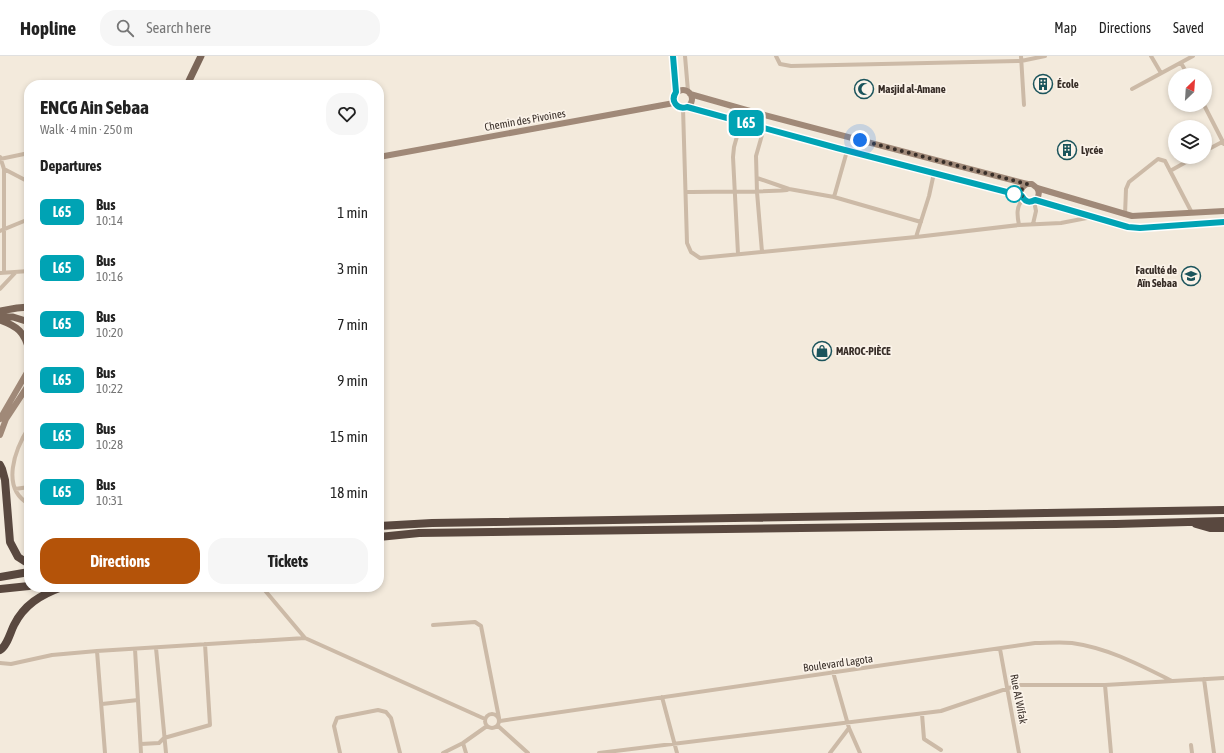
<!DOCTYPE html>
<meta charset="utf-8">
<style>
:root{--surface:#fff;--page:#f6f6f6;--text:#222;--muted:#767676;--line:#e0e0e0;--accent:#b45309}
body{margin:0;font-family:"Asap Condensed",sans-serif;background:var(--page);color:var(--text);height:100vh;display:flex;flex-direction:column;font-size:15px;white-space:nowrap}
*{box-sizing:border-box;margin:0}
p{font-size:13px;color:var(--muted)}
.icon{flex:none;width:22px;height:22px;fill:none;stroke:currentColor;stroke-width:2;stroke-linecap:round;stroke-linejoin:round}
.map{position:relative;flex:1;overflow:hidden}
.panel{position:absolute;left:24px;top:24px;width:360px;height:512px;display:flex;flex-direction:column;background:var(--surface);border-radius:16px;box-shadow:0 2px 6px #0003}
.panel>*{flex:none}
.badge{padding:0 8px;border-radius:6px;font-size:14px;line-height:26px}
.needle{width:26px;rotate:25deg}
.controls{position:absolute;left:1168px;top:12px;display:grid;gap:8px}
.controls a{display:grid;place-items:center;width:44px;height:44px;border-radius:50%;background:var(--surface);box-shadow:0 2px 6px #0003;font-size:20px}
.you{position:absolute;width:20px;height:20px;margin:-10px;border:3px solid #fff;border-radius:50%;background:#1a73e8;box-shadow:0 0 0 6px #1a73e833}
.map>.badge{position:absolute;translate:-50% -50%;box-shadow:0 0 0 2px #fff}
h2{padding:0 16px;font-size:15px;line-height:36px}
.round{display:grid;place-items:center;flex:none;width:42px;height:42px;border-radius:16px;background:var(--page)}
.head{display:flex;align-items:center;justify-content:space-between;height:68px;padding:0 16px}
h1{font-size:19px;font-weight:700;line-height:30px}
.button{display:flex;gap:8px;margin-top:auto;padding:8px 16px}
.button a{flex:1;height:46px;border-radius:16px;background:var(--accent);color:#fff;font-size:16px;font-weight:700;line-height:46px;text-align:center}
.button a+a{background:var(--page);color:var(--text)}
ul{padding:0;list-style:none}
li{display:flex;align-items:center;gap:12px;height:56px;padding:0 16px}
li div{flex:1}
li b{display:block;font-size:15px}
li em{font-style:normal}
li .badge{min-width:44px;font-weight:700;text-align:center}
header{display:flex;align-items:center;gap:24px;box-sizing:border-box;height:56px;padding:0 20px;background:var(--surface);border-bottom:1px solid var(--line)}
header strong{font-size:19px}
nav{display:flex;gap:22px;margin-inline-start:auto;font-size:14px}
.search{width:280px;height:36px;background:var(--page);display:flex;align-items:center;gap:10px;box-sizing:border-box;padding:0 14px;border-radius:16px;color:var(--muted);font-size:15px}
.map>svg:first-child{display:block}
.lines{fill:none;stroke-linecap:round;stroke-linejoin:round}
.street{stroke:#ccbaa7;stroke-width:4}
.secondary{stroke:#a08978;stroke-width:6}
.primary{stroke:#7b6658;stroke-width:7}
.highway{stroke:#59483f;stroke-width:8}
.line-casing{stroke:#fff;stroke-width:9}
.line{stroke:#00a3b4;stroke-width:6}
.walk{stroke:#382e28;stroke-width:4;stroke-dasharray:0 7.2}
.stop-dot{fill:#fff;stroke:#00a3b4;stroke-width:2}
.labels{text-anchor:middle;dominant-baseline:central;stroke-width:3.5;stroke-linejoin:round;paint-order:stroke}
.poi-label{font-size:11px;font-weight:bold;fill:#382e28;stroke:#fbf3e9;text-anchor:start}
.street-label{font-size:11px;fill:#382e28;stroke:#fbf3e9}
</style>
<header>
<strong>Hopline</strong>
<div class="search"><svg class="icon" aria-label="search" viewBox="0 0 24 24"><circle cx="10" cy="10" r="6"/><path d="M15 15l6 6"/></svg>Search here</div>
<nav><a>Map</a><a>Directions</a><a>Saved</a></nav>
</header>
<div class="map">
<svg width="1224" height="697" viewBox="0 0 1224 697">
<rect width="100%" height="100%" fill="#f3eadc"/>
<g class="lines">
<!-- street -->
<path class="street" d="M673,0l3,36
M685,0l3,35
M776,0l4,8 11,2 230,-5 24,-5
M1021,0l3,49
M1151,0l10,17
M1181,7l7,12
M1132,33l61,-33
M1204,49l20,39
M683,52l4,135 4,9 9,6 216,-21 103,-12 42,-2 31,-6
M1205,95l19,-10
M0,101l4,12v104
M0,103l24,-5h5
M4,113l25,13
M1170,115l25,-14
M757,122l32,11 45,8 87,25
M686,136c34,-1 67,1 101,-2
M834,141l13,-46
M1125,159l1,-26 3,-7 29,-23 7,2 27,52
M1033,168l3,-13 -2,-10
M1019,169c-2,-10 -3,-18 4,-26
M0,175l29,-12
M916,181l13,-41 5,-23
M762,196l-5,-60 -1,-36 8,-28
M738,198l-5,-97 1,-10 7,-25
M0,217l29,-2
M0,233l15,-16
M29,371c-14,22 -29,61 0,77
M15,433l14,-2
M262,531l43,51 180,81
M433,569l42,-3 6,4 18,92
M156,592l10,105
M135,593l6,104
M1000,593l19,104
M97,595l8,102
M0,607l11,1 41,-9 45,-4 208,-13
M833,616l16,56 11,25
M1204,623l10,74
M1105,629l6,68
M662,641l15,56
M102,648l36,-4
M485 665a7 7 0 1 1 14 0a7 7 0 1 1-14 0Z
M922,658l2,25 17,11
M500,665l535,-78c12,0 25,-1 37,0 36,5 68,22 100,38
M498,670l30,27
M463,687l3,10
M141,688l18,-1 5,-5 46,-13 -5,-81
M1191,689l1,8
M340,697l-6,-27 3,-8 41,-8 8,2 5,6 9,35
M443,697l20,-10 24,-17
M599,697l342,-42 77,-26h87l119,-7
M830,697l19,-25"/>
<!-- secondary -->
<path class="secondary" d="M674 43a9 9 0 1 1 18 0a9 9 0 1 1-18 0Z
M690,38l67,19 270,71h5l5,4 95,28 92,-5
M687,51l150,41 185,48
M379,101l295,-54
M1027,128c-16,9 3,26 10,14 3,-4 2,-7 0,-10
M1035,144l97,28 92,-6
M0,363l29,-50
M0,379l6,-16 23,-35"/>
<!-- primary -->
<path class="primary" d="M187,29l14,-29
M0,255l17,-3 12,-1
M0,261h13l16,5
M0,264c17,6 25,12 29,31"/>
<!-- highway -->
<path class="highway" d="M0,409l2,4 3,11 5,62 8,15 11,7
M1196,468l14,4h14
M379,470l53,-3 792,-13
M379,481l40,-4 697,-9 108,-3
M0,521l29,-5
M0,533l29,-3
M0,594c7,-4 10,-17 14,-25 10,-20 26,-30 48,-38"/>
</g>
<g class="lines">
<!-- line casing -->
<g class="line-casing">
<path id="line" d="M673,0l3,36c-6,9 1,18 11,15l150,41 185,48c3,6 7,7 13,4l93,27 12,1 84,-6"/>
</g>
<!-- line -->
<use href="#line" class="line"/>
<!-- walk -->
<path class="walk" d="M860,84l167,44c-5,3 -7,7 -5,12l-12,-3 4,1"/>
</g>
<!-- icons -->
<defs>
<g id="building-ring" transform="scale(1)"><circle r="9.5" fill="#fbf3e9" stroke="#1b545c" stroke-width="1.5"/><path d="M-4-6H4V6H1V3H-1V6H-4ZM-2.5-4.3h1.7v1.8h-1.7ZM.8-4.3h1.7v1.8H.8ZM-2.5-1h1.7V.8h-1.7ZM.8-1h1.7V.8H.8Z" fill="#1b545c"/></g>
<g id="mosque-ring" transform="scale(1)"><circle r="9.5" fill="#fbf3e9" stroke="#1b545c" stroke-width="1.5"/><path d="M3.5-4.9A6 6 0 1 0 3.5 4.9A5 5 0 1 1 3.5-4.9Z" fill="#1b545c"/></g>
<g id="university-ring" transform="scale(1)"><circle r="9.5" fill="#fbf3e9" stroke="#1b545c" stroke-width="1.5"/><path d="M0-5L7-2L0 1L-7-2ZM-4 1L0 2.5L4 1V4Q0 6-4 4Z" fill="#1b545c"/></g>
<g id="shop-ring" transform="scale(1)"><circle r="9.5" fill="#fbf3e9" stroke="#1b545c" stroke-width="1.5"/><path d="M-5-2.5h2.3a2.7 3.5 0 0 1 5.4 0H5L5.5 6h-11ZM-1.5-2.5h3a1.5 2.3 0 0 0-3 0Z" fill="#1b545c"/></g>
</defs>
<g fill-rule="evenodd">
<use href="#building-ring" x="1043" y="28"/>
<use href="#mosque-ring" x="864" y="33"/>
<use href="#building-ring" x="1067" y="94"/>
<use href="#university-ring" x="1191" y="220"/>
<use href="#shop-ring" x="822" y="295"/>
</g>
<!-- markers -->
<circle class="stop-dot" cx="1014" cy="138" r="8"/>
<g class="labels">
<!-- poi labels -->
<g class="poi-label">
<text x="1057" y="28">École</text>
<text x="878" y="33">Masjid al-Amane</text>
<text x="1081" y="94">Lycée</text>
<text x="1177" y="214" text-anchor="end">Faculté de<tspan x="1177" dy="13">Aïn Sebaa</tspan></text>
<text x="836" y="295">MAROC-PIÈCE</text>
</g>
<!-- street labels -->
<g class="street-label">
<text transform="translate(525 64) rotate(-10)">Chemin des Pivoines</text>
<text transform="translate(838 607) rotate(-8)">Boulevard Lagota</text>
<text transform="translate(1019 643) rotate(79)">Rue Al Wifak</text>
</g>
</g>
</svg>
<div class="controls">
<a><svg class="needle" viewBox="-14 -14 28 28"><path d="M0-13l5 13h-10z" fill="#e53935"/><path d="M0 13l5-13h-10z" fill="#767676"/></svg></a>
<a><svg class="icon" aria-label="layers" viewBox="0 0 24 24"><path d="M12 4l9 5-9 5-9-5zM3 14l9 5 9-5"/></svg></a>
</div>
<div class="you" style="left:860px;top:84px"></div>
<b class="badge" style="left:746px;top:67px;background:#00a3b4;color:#fff">L65</b>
<section class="panel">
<div class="head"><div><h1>ENCG Ain Sebaa</h1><p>Walk · 4 min · 250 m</p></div><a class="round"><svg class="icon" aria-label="heart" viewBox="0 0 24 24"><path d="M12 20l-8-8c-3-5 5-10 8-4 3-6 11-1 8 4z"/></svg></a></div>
<h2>Departures</h2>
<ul>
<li><span class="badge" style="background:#00a3b4;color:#fff">L65</span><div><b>Bus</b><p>10:14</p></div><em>1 min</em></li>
<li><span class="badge" style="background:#00a3b4;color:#fff">L65</span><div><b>Bus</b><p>10:16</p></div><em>3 min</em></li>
<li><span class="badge" style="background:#00a3b4;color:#fff">L65</span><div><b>Bus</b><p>10:20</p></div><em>7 min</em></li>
<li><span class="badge" style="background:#00a3b4;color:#fff">L65</span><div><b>Bus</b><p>10:22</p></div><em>9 min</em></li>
<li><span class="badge" style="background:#00a3b4;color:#fff">L65</span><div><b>Bus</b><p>10:28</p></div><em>15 min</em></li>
<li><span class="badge" style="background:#00a3b4;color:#fff">L65</span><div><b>Bus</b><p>10:31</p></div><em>18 min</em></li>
</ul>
<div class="button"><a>Directions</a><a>Tickets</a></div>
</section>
</div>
